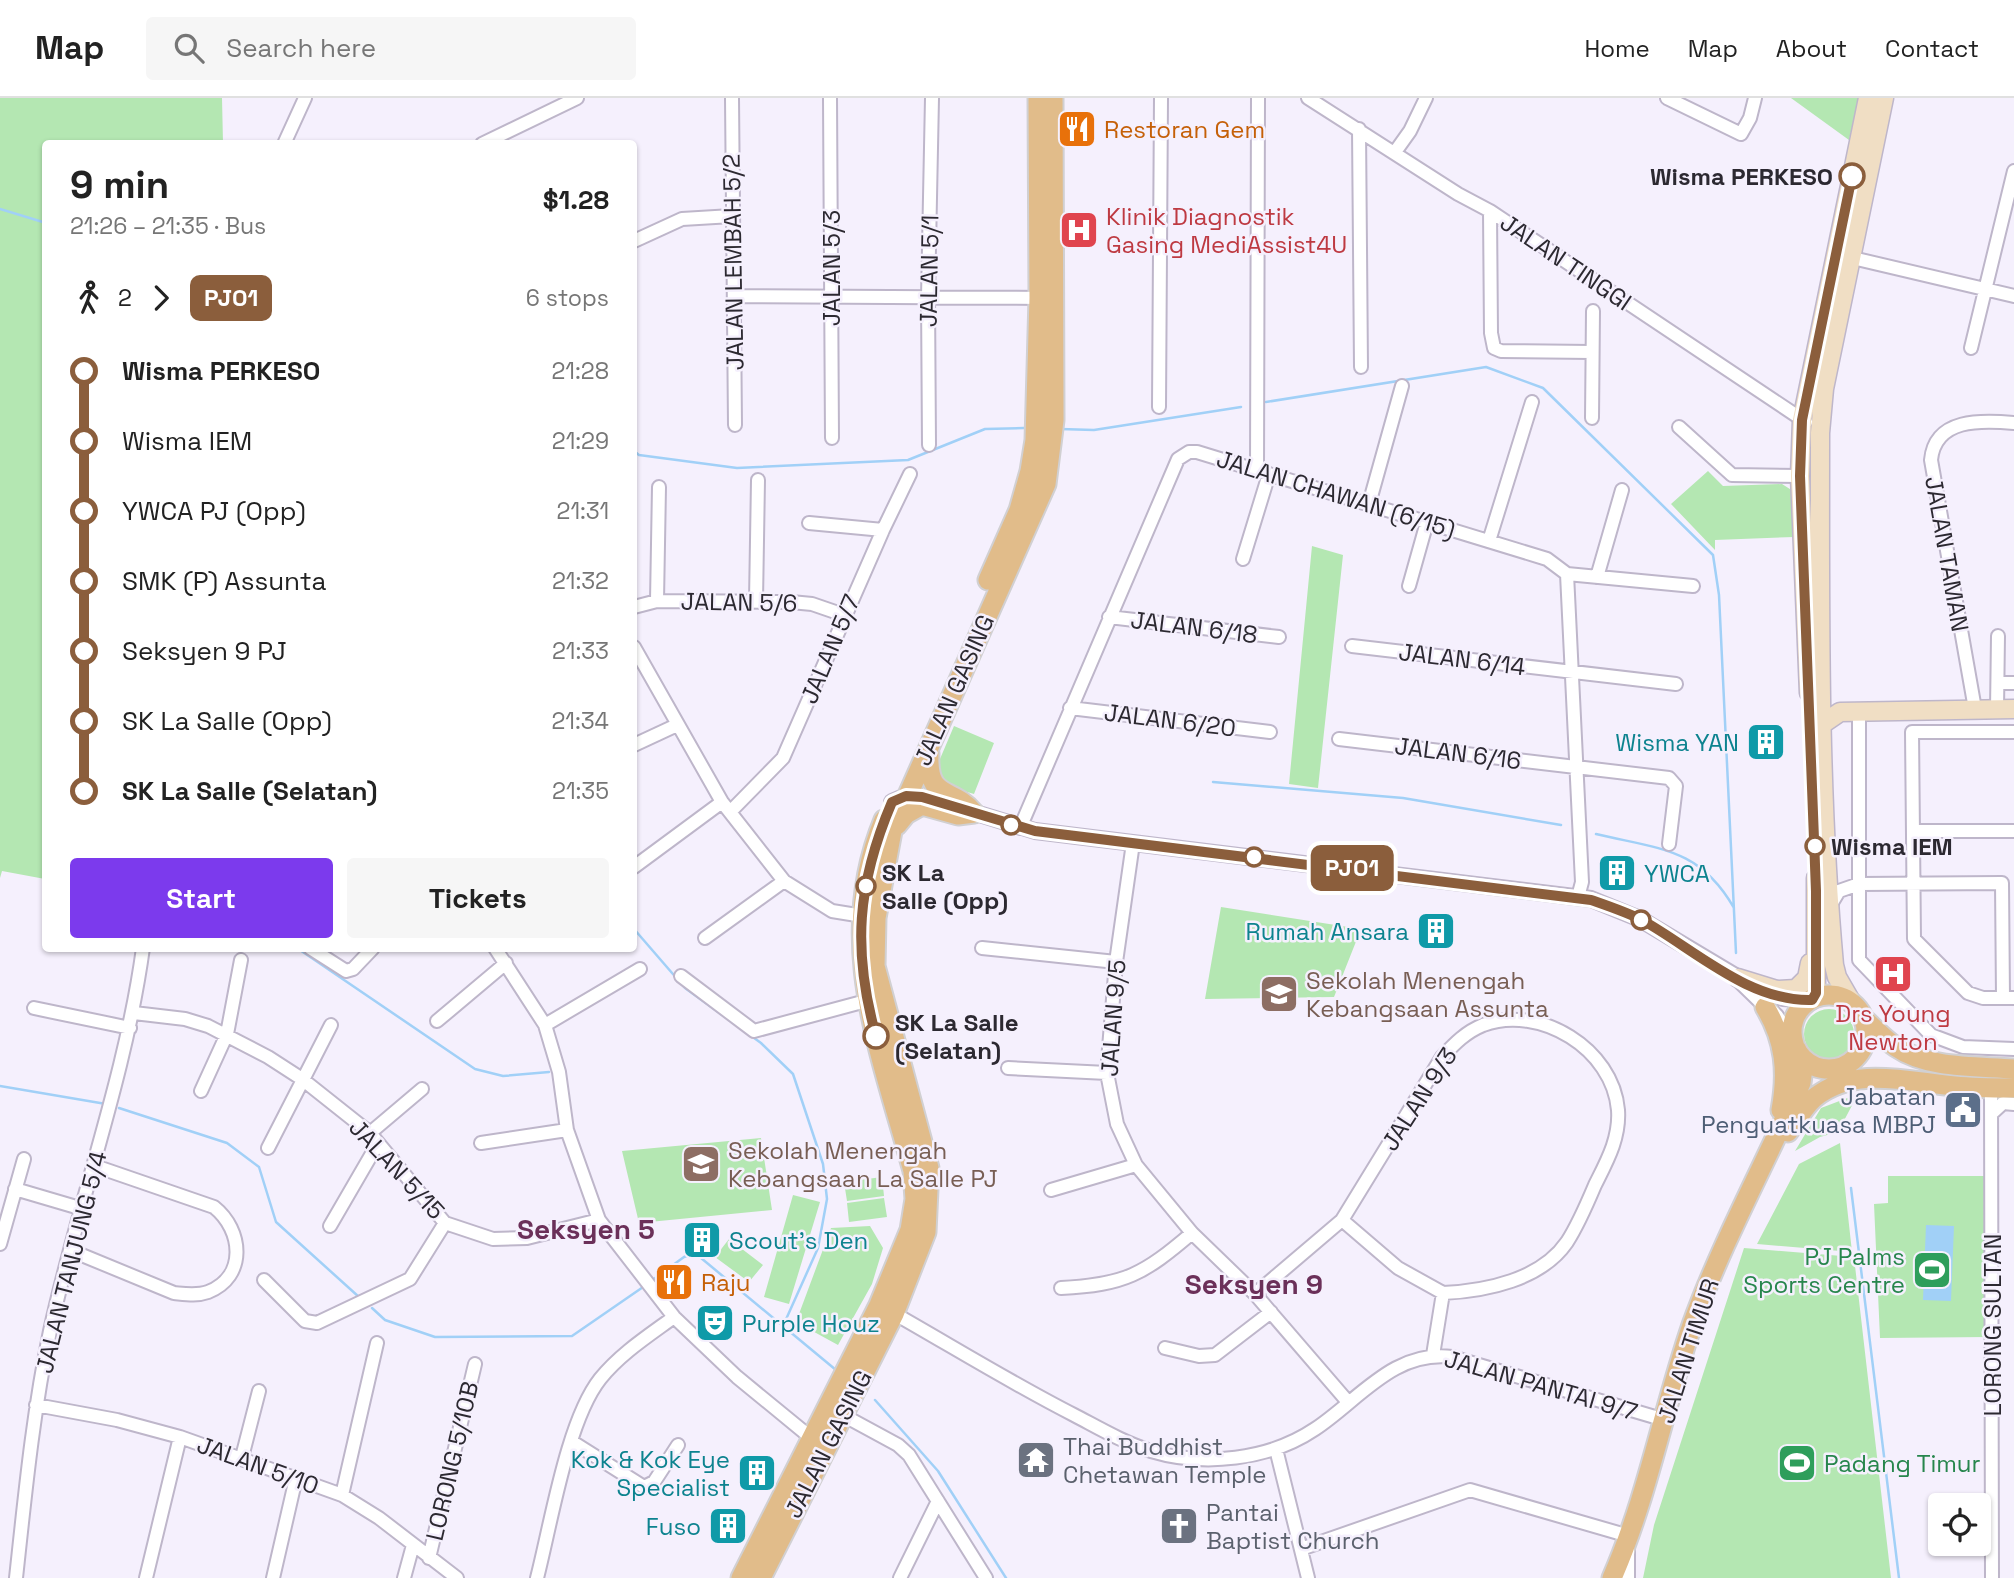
<!DOCTYPE html>
<meta charset="utf-8">
<style>
:root{--surface:#fff;--page:#f6f6f6;--text:#222;--muted:#767676;--line:#e0e0e0;--accent:#7c3aed}
body{margin:0;font-family:"Space Grotesk",sans-serif;background:var(--page);color:var(--text);height:100vh;display:flex;flex-direction:column;font-size:26px;white-space:nowrap}
*{box-sizing:border-box;margin:0}
p{font-size:23px;color:var(--muted)}
.icon{flex:none;width:38px;height:38px;fill:none;stroke:currentColor;stroke-width:2;stroke-linecap:round;stroke-linejoin:round}
.map{position:relative;flex:1;overflow:hidden}
.panel{position:absolute;left:42px;top:42px;width:595px;height:812px;display:flex;flex-direction:column;background:var(--surface);border-radius:7px;box-shadow:0 2px 5px #0004}
.panel>*{flex:none}
.badge{padding:0 14px;border-radius:10px;font-size:24px;line-height:46px}
.fabs{position:absolute;left:1928px;top:1395px;display:grid;gap:14px}
.fabs a{display:grid;place-items:center;width:63px;height:63px;border-radius:7px;background:var(--surface);box-shadow:0 2px 5px #0004;font-size:35px}
.map>.badge{position:absolute;translate:-50% -50%;box-shadow:0 0 0 4px #fff}
.legs{display:flex;align-items:center;gap:10px;height:77px;padding:0 28px;font-size:23px}
.legs p{margin-inline-start:auto}
.head{display:flex;align-items:center;justify-content:space-between;height:119px;padding:0 28px}
h1{font-size:38px;font-weight:700;line-height:52px}
.primary-button{display:flex;gap:14px;margin-top:auto;padding:14px 28px}
.primary-button a{flex:1;height:80px;border-radius:7px;background:var(--accent);color:#fff;font-size:28px;font-weight:700;line-height:80px;text-align:center}
.primary-button a+a{background:var(--page);color:var(--text)}
ul{padding:0 28px;list-style:none}
li{display:flex;align-items:center;gap:24px;height:70px;font-size:26px}
li i{display:grid;place-items:center;width:10px;height:100%;margin:0 9px;background:currentColor}
li i::after{content:'';width:18px;height:18px;margin:-9px;border:5px solid;border-radius:50%;background:var(--surface)}
li p{margin-inline-start:auto}
li:first-child i{background:linear-gradient(#0000 50%,currentColor 0)}
li:last-child i{background:linear-gradient(currentColor 50%,#0000 0)}
header{display:flex;align-items:center;gap:42px;box-sizing:border-box;height:98px;padding:0 35px;background:var(--surface);border-bottom:2px solid var(--line)}
header strong{font-size:33px}
nav{display:flex;gap:38px;margin-inline-start:auto;font-size:24px}
.search{width:490px;height:63px;background:var(--page);display:flex;align-items:center;gap:18px;box-sizing:border-box;padding:0 24px;border-radius:7px;color:var(--muted);font-size:26px}
.map>svg:first-child{display:block}
.green{fill:#b4e7b2}
.water{fill:#a1d0f7}
.lines{fill:none;stroke-linecap:round;stroke-linejoin:round}
.stream{stroke:#a1d0f7;stroke-width:2.5}
.minor-casing{stroke:#beb6ca;stroke-width:16}
.tertiary-casing{stroke:#beb6ca;stroke-width:18}
.secondary-casing{stroke:#beb6ca;stroke-width:21}
.primary-casing{stroke:#d1d0d2;stroke-width:23}
.minor{stroke:#fff;stroke-width:12}
.tertiary{stroke:#fff;stroke-width:14}
.secondary{stroke:#f0dec4;stroke-width:18}
.primary{stroke:#e1bc8a;stroke-width:19}
.line-1-casing{stroke:#fff;stroke-width:16}
.line-1{stroke:#8b5e3c;stroke-width:10}
.stop-1-dot{fill:#fff;stroke:#8b5e3c;stroke-width:3.5}
.labels{text-anchor:middle;dominant-baseline:central;stroke-width:5;stroke-linejoin:round;paint-order:stroke}
.food-label{font-size:24px;fill:#c56008;stroke:#f5f0fd;text-anchor:start}
.stop-label{font-size:24px;font-weight:bold;fill:#2c2931;stroke:#f5f0fd;text-anchor:start}
.health-label{font-size:24px;fill:#be3a42;stroke:#f5f0fd;text-anchor:start}
.street-label{font-size:24px;fill:#2c2931;stroke:#f5f0fd}
.culture-label{font-size:24px;fill:#0d838f;stroke:#f5f0fd;text-anchor:end}
.education-label{font-size:24px;fill:#785e54;stroke:#f5f0fd;text-anchor:start}
.service-label{font-size:24px;fill:#4e5e75;stroke:#f5f0fd;text-anchor:end}
.leisure-label{font-size:24px;fill:#27864d;stroke:#f5f0fd;text-anchor:end}
.worship-label{font-size:24px;fill:#5b616d;stroke:#f5f0fd;text-anchor:start}
.quarter-label{font-size:28px;font-weight:bold;fill:#6b3059;stroke:#f5f0fd}
</style>
<header>
<strong>Map</strong>
<div class="search"><svg class="icon" aria-label="search" viewBox="0 0 24 24"><circle cx="10" cy="10" r="6"/><path d="M15 15l6 6"/></svg>Search here</div>
<nav><a>Home</a><a>Map</a><a>About</a><a>Contact</a></nav>
</header>
<div class="map">
<svg width="2014" height="1480" viewBox="0 0 2014 1480">
<rect width="100%" height="100%" fill="#f5f0fd"/>
<!-- green -->
<path class="green" d="M0,0h222l1,45 -177,1 -1,735 -43,-8 -2,7z
M1791,0h68l-10,42z
M1708,373l15,15 59,-2 11,7 1,46 -79,3v10l-44,-46z
M1312,448l31,9 -25,233 -29,-4z
M954,628l40,17 -20,51 -34,-10 -6,-11z
M1221,809l140,22 -27,68 -129,2z
M1804 936a25 25 0 1 1 50 0a25 25 0 1 1-50 0Z
M1858,996l-20,38 -18,5 -25,14 26,-43z
M761,1040l11,72 -133,13 -17,-72z
M1840,1045l12,109 -95,-8 42,-80z
M1888,1078h97l3,161 -108,1 -6,-134 14,-1z
M882,1079l2,19 -37,5 -3,-19z
M793,1097l27,7 -31,102 -25,-7z
M884,1100l3,19 -38,5 -2,-19z
M870,1128l13,22 -11,36 -34,61 -42,-23 35,-94z
M729,1141l34,26 -14,17 -34,-25z
M1744,1150l110,9 37,321h-248l11,-53z"/>
<!-- water -->
<path class="water" d="M1926,1127l28,1 -3,75 -28,-1z"/>
<g class="lines">
<!-- stream -->
<path class="stream" d="M0,111l46,14
M1266,304l220,-35 57,21 170,167 6,40 17,358
M1060,331l34,1 147,-23
M634,353l5,4 98,13 171,-8 77,-31 39,-1
M1213,684l190,16 158,27
M1596,736c62,15 103,13 138,74
M634,831l51,59 76,55 32,31 30,90 4,35 -9,49 -35,78
M297,850l178,121 28,7 46,-4
M0,988l106,18
M119,1010l108,35 32,24 17,55 83,75
M1851,1090l48,390
M651,1183l33,-24 11,-4 141,117
M372,1210l13,12 50,17 137,-1 74,-51
M875,1302l63,71 68,107"/>
<!-- minor casing -->
<g class="minor-casing">
<path id="minor" d="M732,0l3,327
M830,0l2,340
M1308,0l150,96 32,17 316,211
M1667,0l74,36 9,-16 5,-20
M1359,31l2,238
M284,46l21,-46
M482,46l95,-46
M1395,54l15,-21 16,-33
M1490,113l1,122 3,15 7,3 91,1
M634,143l48,-22 50,-3
M1844,158l170,40
M734,198l312,2
M1971,250l43,-177
M1159,309l2,-309
M1592,320l1,-107
M1679,329l53,48 68,1
M929,347l-1,-148 4,-199
M1257,372l1,-372
M1369,406l33,-118
M809,425l74,7
M1489,443l43,-139
M1243,461l26,-85
M1567,476l126,12
M1597,479l25,-87
M1409,488l18,-64
M657,503l2,-114
M756,503l2,-121
M634,509l23,-6 134,1 21,2 32,11
M1109,519l170,20
M1352,548l324,38
M634,549l88,155 62,79 48,30 37,6
M1998,585h16
M1070,610l200,24
M1975,611l-44,-249c4,-42 50,-40 83,-37
M1997,611l1,-73
M1859,613v249l72,75 32,12 51,2
M2014,634h-102l2,207 54,54 15,5h31
M1339,641l330,39 7,8 -7,58
M634,647l43,-20
M731,713l52,-53 100,-228 27,-56
M1020,730l158,-369 11,-7h8l350,107 20,15 15,308 -4,15
M1913,733h101
M1133,745l-17,119 -9,111 10,51 19,41 56,68 63,61 93,108
M634,769l88,-65
M1830,808l9,-15 20,-7 143,-1 1,115
M705,840l79,-57
M310,850l36,23 7,-2 20,-21
M495,850l50,77 14,47 8,58 32,90 75,97 63,60 78,64
M982,850l134,14
M681,878l73,55 112,-30
M34,910l96,20
M134,915l51,6 23,7 60,31 34,22 68,54 75,90 48,16 34,-1 72,-18
M437,923l69,-58
M545,927l95,-56
M1008,970l99,5
M1991,990l1,490
M201,993l26,-57 14,-74
M1991,1016l12,-11 11,1
M370,1035l52,-44
M481,1045l86,-13
M268,1050l63,-123
M15,1091l68,20
M1051,1092l85,-25
M1342,1122l56,48 45,25
M330,1128l47,-81
M0,1146l24,-85
M72,1153l102,42c11,1 23,3 34,-1 39,-15 35,-62 6,-85l-119,-41
M264,1182l41,41 12,2 93,-44 35,-56
M1061,1190c64,-3 83,-14 131,-55
M1255,1196l87,-74 100,-163c13,-14 24,-25 41,-32 57,-21 130,24 135,85 2,28 -11,51 -23,75 -8,19 -17,40 -28,57 -26,38 -81,49 -124,51l-10,62
M888,1212c62,35 123,73 186,105 25,13 50,28 77,36 53,16 118,9 164,-22 44,-29 78,-79 137,-72l213,63
M1165,1250l34,8 16,-1 56,-43
M36,1307l81,15 63,17 162,58 37,23 78,60
M839,1315l59,32 11,10 77,123
M571,1343l73,46 10,-5 24,-37
M1276,1351l32,129
M242,1359l17,-66
M342,1397l35,-152
M1301,1451l169,-59 159,46
M429,1460l46,-194
M16,1480c9,-83 17,-166 34,-247 28,-129 75,-252 93,-383
M146,1480l34,-141
M273,1480l23,-100
M404,1480l9,-33
M537,1480c14,-54 30,-157 63,-199 20,-25 48,-43 74,-62
M900,1480l38,-77"/>
</g>
<!-- tertiary casing -->
<g class="tertiary-casing">
<path id="tertiary" d="M892,704l14,-6 32,4
M966,712l69,21 556,68 49,20 107,64
M1738,881l38,37 18,27
M1768,895l15,5 29,2
M1627,1450v30"/>
</g>
<!-- secondary casing -->
<g class="secondary-casing">
<path id="secondary" d="M1809,595l-9,-217 2,-56 66,-322
M1821,627l19,-13 174,-3
M1738,880l39,12 19,-1 11,-11 3,-15
M1812,902l4,-7v-115
M1852,905l-15,-26 -3,-12c-16,-177 -14,-355 -14,-532l4,-44 60,-291"/>
</g>
<!-- primary casing -->
<g class="primary-casing">
<path id="primary" d="M988,482l31,-70 11,-39 5,-31 4,-142 -1,-200
M929,655c-2,49 22,32 45,60
M897,727l9,-11 16,-9 36,10 16,-2
M1792 934a37 37 0 1 1 74 0a37 37 0 1 1-74 0Z
M1765,909c20,33 23,65 16,103
M1863,920c11,10 21,21 33,29 32,22 81,19 118,22
M1788,1034c8,-11 16,-25 26,-34 41,-33 94,-16 141,-12 19,2 39,2 59,2
M741,1480l138,-273 31,-75 5,-31 -2,-28c-32,-117 -79,-231 -29,-351
M761,1480l133,-264 32,-82 3,-64 -54,-202 1,-48 16,-87 154,-347 8,-64 -1,-322
M1612,1480c36,-82 51,-169 80,-253 30,-83 73,-161 109,-242l2,-15 -6,-18"/>
</g>
<!-- minor -->
<use href="#minor" class="minor"/>
<!-- tertiary -->
<use href="#tertiary" class="tertiary"/>
<!-- secondary -->
<use href="#secondary" class="secondary"/>
<!-- primary -->
<use href="#primary" class="primary"/>
</g>
<g class="lines">
<!-- line-1 casing -->
<g class="line-1-casing">
<path id="line-1" d="M876,938c-24,-86 -19,-152 16,-234l14,-6 16,1 113,34 556,69c17,6 35,12 51,20 52,29 107,82 170,80l4,-7v-102l-16,-415 2,-56 50,-244"/>
</g>
<!-- line-1 -->
<use href="#line-1" class="line-1"/>
</g>
<!-- icons -->
<defs>
<g id="restaurant-square" transform="scale(2.0125)"><rect x="-9" y="-9" width="18" height="18" rx="4" fill="#e8710a" stroke="#f5f0fd"/><path d="M-5-6h1v4h1v-4h1v4h1v-4h1v5L-1.5 .5V6h-2V.5L-5-1ZM5-6V6H3V1.5H1.5Q1.5-4 5-6Z" fill="#fff"/></g>
<g id="hospital-square" transform="scale(2.0125)"><rect x="-9" y="-9" width="18" height="18" rx="4" fill="#e0444e" stroke="#f5f0fd"/><path d="M-5-5h3v3.5h4V-5h3V5h-3V1.5h-4V5h-3Z" fill="#fff"/></g>
<g id="building-square" transform="scale(2.0125)"><rect x="-9" y="-9" width="18" height="18" rx="4" fill="#0f9aa8" stroke="#f5f0fd"/><path d="M-4-6H4V6H1V3H-1V6H-4ZM-2.5-4.3h1.7v1.8h-1.7ZM.8-4.3h1.7v1.8H.8ZM-2.5-1h1.7V.8h-1.7ZM.8-1h1.7V.8H.8Z" fill="#fff"/></g>
<g id="school-square" transform="scale(2.0125)"><rect x="-9" y="-9" width="18" height="18" rx="4" fill="#8d6e63" stroke="#f5f0fd"/><path d="M0-5L7-2L0 1L-7-2ZM-4 1L0 2.5L4 1V4Q0 6-4 4Z" fill="#fff"/></g>
<g id="civic-square" transform="scale(2.0125)"><rect x="-9" y="-9" width="18" height="18" rx="4" fill="#5c6f8a" stroke="#f5f0fd"/><path d="M-.6-6.5H3V-4.5H.6V-3L4-1V1h2V6H-6V1h2V-1L-.6-3ZM-1.2 2.5V6h2.4V2.5Z" fill="#fff"/></g>
<g id="stadium-square" transform="scale(2.0125)"><rect x="-9" y="-9" width="18" height="18" rx="4" fill="#2e9e5b" stroke="#f5f0fd"/><path d="M0-5a6.5 5 0 1 0 0 10a6.5 5 0 1 0 0-10ZM-3.5-1.8h7v3.6h-7Z" fill="#fff"/></g>
<g id="theatre-square" transform="scale(2.0125)"><rect x="-9" y="-9" width="18" height="18" rx="4" fill="#0f9aa8" stroke="#f5f0fd"/><path d="M-5-5.5Q0-4 5-5.5V0Q5 5 0 6Q-5 5-5 0ZM-3.3-2.5H-1v1.5H-3.3ZM1-2.5H3.3v1.5H1ZM-2.8 1Q0 5.5 2.8 1Z" fill="#fff"/></g>
<g id="temple-square" transform="scale(2.0125)"><rect x="-9" y="-9" width="18" height="18" rx="4" fill="#6b7280" stroke="#f5f0fd"/><path d="M0-6L5-2H3V0L6.5 2.5H4V6H1.5V3h-3V6H-4V2.5H-6.5L-3 0V-2H-5Z" fill="#fff"/></g>
<g id="church-square" transform="scale(2.0125)"><rect x="-9" y="-9" width="18" height="18" rx="4" fill="#6b7280" stroke="#f5f0fd"/><path d="M-1.2-6h2.4v3.5h3.3v2.4h-3.3V6h-2.4V-.1h-3.3v-2.4h3.3Z" fill="#fff"/></g>
</defs>
<g fill-rule="evenodd">
<use href="#restaurant-square" x="1077" y="31"/>
<use href="#hospital-square" x="1079" y="132"/>
<use href="#building-square" x="1766" y="644"/>
<use href="#building-square" x="1617" y="775"/>
<use href="#building-square" x="1436" y="833"/>
<use href="#hospital-square" x="1893" y="876"/>
<use href="#school-square" x="1279" y="896"/>
<use href="#civic-square" x="1963" y="1012"/>
<use href="#school-square" x="701" y="1066"/>
<use href="#building-square" x="702" y="1142"/>
<use href="#stadium-square" x="1932" y="1172"/>
<use href="#restaurant-square" x="674" y="1184"/>
<use href="#theatre-square" x="715" y="1225"/>
<use href="#temple-square" x="1036" y="1362"/>
<use href="#stadium-square" x="1797" y="1365"/>
<use href="#building-square" x="757" y="1375"/>
<use href="#building-square" x="728" y="1428"/>
<use href="#church-square" x="1179" y="1428"/>
</g>
<!-- markers -->
<g class="stop-1-dot">
<circle cx="1852" cy="78" r="12"/>
<circle cx="1011" cy="727" r="9"/>
<circle cx="1815" cy="748" r="9"/>
<circle cx="1254" cy="759" r="9"/>
<circle cx="866" cy="788" r="9"/>
<circle cx="1641" cy="822" r="9"/>
<circle cx="876" cy="938" r="12"/>
</g>
<g class="labels">
<!-- food labels -->
<g class="food-label">
<text x="1104" y="31">Restoran Gem</text>
<text x="701" y="1184">Raju</text>
</g>
<!-- stop labels -->
<g class="stop-label">
<text x="1833" y="78" text-anchor="end">Wisma PERKESO</text>
<text x="1831" y="748">Wisma IEM</text>
<text x="882" y="774">SK La<tspan x="882" dy="28">Salle (Opp)</tspan></text>
<text x="895" y="924">SK La Salle<tspan x="895" dy="28">(Selatan)</tspan></text>
</g>
<!-- health labels -->
<g class="health-label">
<text x="1106" y="118">Klinik Diagnostik<tspan x="1106" dy="28">Gasing MediAssist4U</tspan></text>
<text x="1893" y="915" text-anchor="middle">Drs Young<tspan x="1893" dy="28">Newton</tspan></text>
</g>
<!-- street labels -->
<g class="street-label">
<text transform="translate(733 164) rotate(-91)">JALAN LEMBAH 5/2</text>
<text transform="translate(1566 164) rotate(34)">JALAN TINGGI</text>
<text transform="translate(831 170) rotate(-90)">JALAN 5/3</text>
<text transform="translate(929 173) rotate(-89)">JALAN 5/1</text>
<text transform="translate(1336 396) rotate(17)">JALAN CHAWAN (6/15)</text>
<text transform="translate(1947 456) rotate(80)">JALAN TAMAN</text>
<text transform="translate(739 504) rotate(1)">JALAN 5/6</text>
<text transform="translate(1194 529) rotate(7)">JALAN 6/18</text>
<text transform="translate(830 551) rotate(-67)">JALAN 5/7</text>
<text transform="translate(1462 561) rotate(7)">JALAN 6/14</text>
<text transform="translate(954 592) rotate(-66)">JALAN GASING</text>
<text transform="translate(1170 622) rotate(7)">JALAN 6/20</text>
<text transform="translate(1458 655) rotate(7)">JALAN 6/16</text>
<text transform="translate(1113 920) rotate(-86)">JALAN 9/5</text>
<text transform="translate(1419 1001) rotate(-57)">JALAN 9/3</text>
<text transform="translate(397 1071) rotate(47)">JALAN 5/15</text>
<text transform="translate(71 1164) rotate(-76)">JALAN TANJUNG 5/4</text>
<text transform="translate(1992 1227) rotate(-90)">LORONG SULTAN</text>
<text transform="translate(1688 1253) rotate(-72)">JALAN TIMUR</text>
<text transform="translate(1541 1287) rotate(16)">JALAN PANTAI 9/7</text>
<text transform="translate(828 1346) rotate(-63)">JALAN GASING</text>
<text transform="translate(452 1363) rotate(-77)">LORONG 5/10B</text>
<text transform="translate(258 1367) rotate(20)">JALAN 5/10</text>
</g>
<!-- culture labels -->
<g class="culture-label">
<text x="1739" y="644">Wisma YAN</text>
<text x="1644" y="775" text-anchor="start">YWCA</text>
<text x="1409" y="833">Rumah Ansara</text>
<text x="729" y="1142" text-anchor="start">Scout's Den</text>
<text x="742" y="1225" text-anchor="start">Purple Houz</text>
<text x="730" y="1361">Kok &amp; Kok Eye<tspan x="730" dy="28">Specialist</tspan></text>
<text x="701" y="1428">Fuso</text>
</g>
<!-- education labels -->
<g class="education-label">
<text x="1306" y="882">Sekolah Menengah<tspan x="1306" dy="28">Kebangsaan Assunta</tspan></text>
<text x="728" y="1052">Sekolah Menengah<tspan x="728" dy="28">Kebangsaan La Salle PJ</tspan></text>
</g>
<!-- service labels -->
<g class="service-label">
<text x="1936" y="998">Jabatan<tspan x="1936" dy="28">Penguatkuasa MBPJ</tspan></text>
</g>
<!-- leisure labels -->
<g class="leisure-label">
<text x="1905" y="1158">PJ Palms<tspan x="1905" dy="28">Sports Centre</tspan></text>
<text x="1824" y="1365" text-anchor="start">Padang Timur</text>
</g>
<!-- worship labels -->
<g class="worship-label">
<text x="1063" y="1348">Thai Buddhist<tspan x="1063" dy="28">Chetawan Temple</tspan></text>
<text x="1206" y="1414">Pantai<tspan x="1206" dy="28">Baptist Church</tspan></text>
</g>
<!-- quarter labels -->
<g class="quarter-label">
<text x="586" y="1131">Seksyen 5</text>
<text x="1254" y="1186">Seksyen 9</text>
</g>
</g>
</svg>
<div class="fabs">
<a><svg class="icon" aria-label="locate" viewBox="0 0 24 24"><circle cx="12" cy="12" r="6"/><path d="M12 2v4M12 18v4M2 12h4M18 12h4"/></svg></a>
</div>
<b class="badge" style="left:1352px;top:770px;background:#8b5e3c;color:#fff">PJ01</b>
<section class="panel">
<div class="head"><div><h1>9 min</h1><p>21:26 – 21:35 · Bus</p></div><b>$1.28</b></div>
<div class="legs"><svg class="icon" aria-label="walk" viewBox="0 0 24 24"><circle cx="13" cy="4" r="2"/><path d="M13 8l-2 6 4 7M11 14l-3 7M7 12l3-4h3l4 4"/></svg>2<svg class="icon" aria-label="forward" viewBox="0 0 24 24"><path d="M9 5l7 7-7 7"/></svg><b class="badge" style="background:#8b5e3c;color:#fff">PJ01</b><p>6 stops</p></div>
<ul>
<li><i style="color:#8b5e3c"></i><b>Wisma PERKESO</b><p>21:28</p></li>
<li><i style="color:#8b5e3c"></i><span>Wisma IEM</span><p>21:29</p></li>
<li><i style="color:#8b5e3c"></i><span>YWCA PJ (Opp)</span><p>21:31</p></li>
<li><i style="color:#8b5e3c"></i><span>SMK (P) Assunta</span><p>21:32</p></li>
<li><i style="color:#8b5e3c"></i><span>Seksyen 9 PJ</span><p>21:33</p></li>
<li><i style="color:#8b5e3c"></i><span>SK La Salle (Opp)</span><p>21:34</p></li>
<li><i style="color:#8b5e3c"></i><b>SK La Salle (Selatan)</b><p>21:35</p></li>
</ul>
<div class="primary-button"><a>Start</a><a>Tickets</a></div>
</section>
</div>
